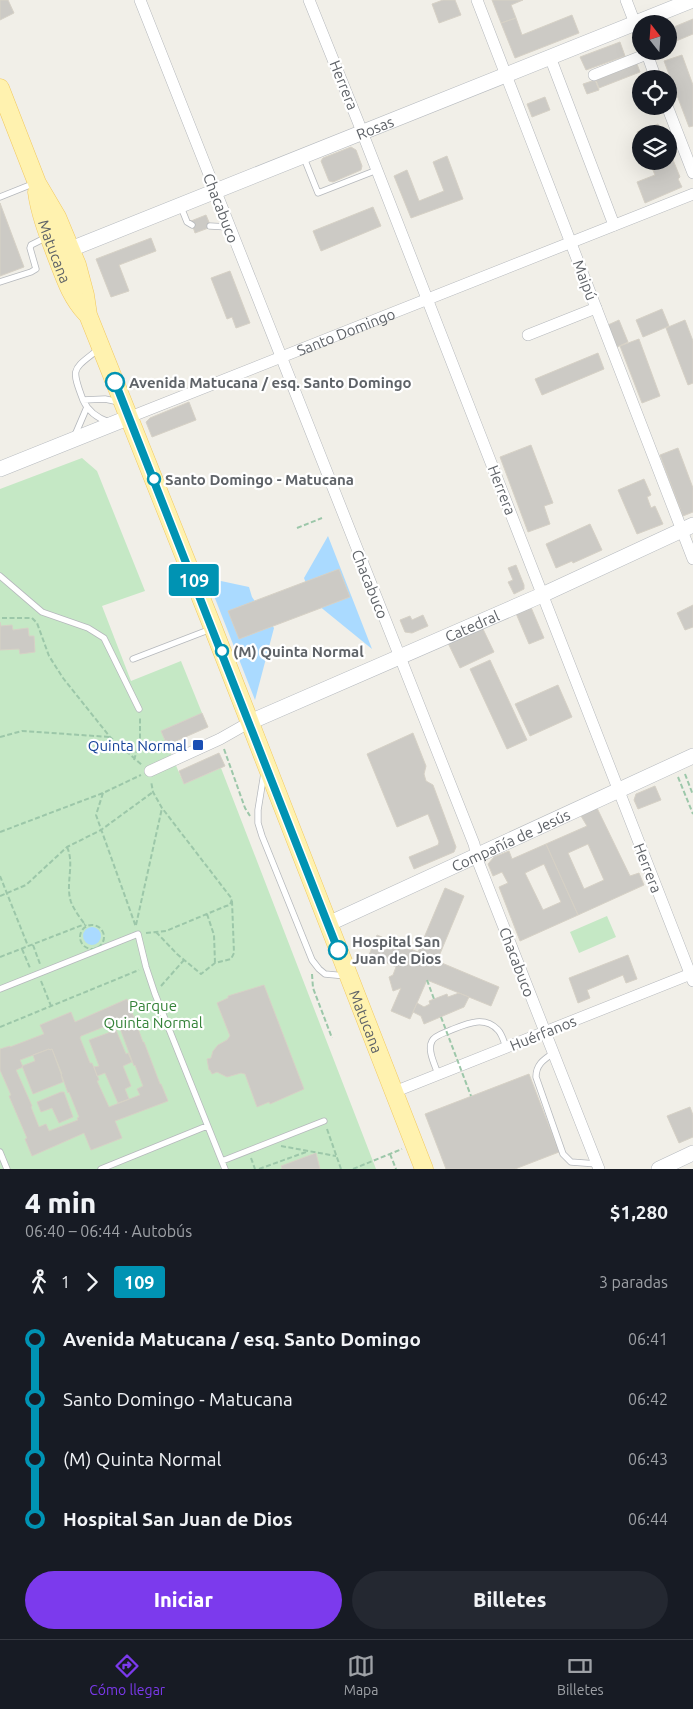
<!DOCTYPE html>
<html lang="es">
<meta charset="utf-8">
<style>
:root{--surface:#171b24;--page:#242831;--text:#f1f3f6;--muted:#9ea1a6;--line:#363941;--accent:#7c3aed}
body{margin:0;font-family:Ubuntu,sans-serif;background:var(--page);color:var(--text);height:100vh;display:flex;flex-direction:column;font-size:19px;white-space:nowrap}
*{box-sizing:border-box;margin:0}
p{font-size:16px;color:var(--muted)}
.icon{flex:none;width:28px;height:28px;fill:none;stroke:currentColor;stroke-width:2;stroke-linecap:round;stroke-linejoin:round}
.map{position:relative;height:1169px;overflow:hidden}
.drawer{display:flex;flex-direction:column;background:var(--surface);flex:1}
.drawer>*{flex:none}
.badge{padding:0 10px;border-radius:4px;font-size:18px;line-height:32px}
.needle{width:32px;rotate:343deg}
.controls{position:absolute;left:632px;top:15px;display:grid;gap:10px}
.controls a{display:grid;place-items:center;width:45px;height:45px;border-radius:50%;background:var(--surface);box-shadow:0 5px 20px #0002;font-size:25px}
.map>.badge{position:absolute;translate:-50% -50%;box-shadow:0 0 0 2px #fff}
.legs{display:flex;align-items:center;gap:8px;height:55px;padding:0 25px;font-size:16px}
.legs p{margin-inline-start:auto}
.headline{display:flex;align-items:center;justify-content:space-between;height:85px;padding:0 25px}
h1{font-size:28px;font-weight:800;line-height:38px}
.cta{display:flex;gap:10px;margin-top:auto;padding:10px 25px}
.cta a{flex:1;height:58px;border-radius:30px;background:var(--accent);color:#fff;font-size:20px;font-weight:800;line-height:58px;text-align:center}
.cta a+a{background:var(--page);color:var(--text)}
ul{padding:0 25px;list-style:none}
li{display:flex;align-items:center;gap:18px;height:60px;font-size:19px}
li i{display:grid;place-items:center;width:8px;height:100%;margin:0 6px;background:currentColor}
li i::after{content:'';width:12px;height:12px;margin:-6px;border:4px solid;border-radius:50%;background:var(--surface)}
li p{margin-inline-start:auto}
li:first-child i{background:linear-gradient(#0000 50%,currentColor 0)}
li:last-child i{background:linear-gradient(currentColor 50%,#0000 0)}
.tabs{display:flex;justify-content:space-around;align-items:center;height:70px;border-top:1px solid var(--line);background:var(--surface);font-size:14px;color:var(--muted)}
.tabs a{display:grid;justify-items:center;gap:2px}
.tabs .active{color:var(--accent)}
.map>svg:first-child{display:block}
.green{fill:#c5e8c5}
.water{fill:#aadaff}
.building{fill:#cccac5;stroke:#d6d1c6;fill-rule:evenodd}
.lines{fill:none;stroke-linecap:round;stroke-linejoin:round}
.lane-casing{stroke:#b5b8bc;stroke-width:7}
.street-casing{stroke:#b5b8bc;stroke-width:12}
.secondary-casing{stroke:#b6babf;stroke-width:16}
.primary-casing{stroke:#f2c960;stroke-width:19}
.path{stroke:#9cc7a9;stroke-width:2;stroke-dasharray:5 2.5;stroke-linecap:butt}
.lane{stroke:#fff;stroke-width:5.5}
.street{stroke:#fff;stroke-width:11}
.secondary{stroke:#fff;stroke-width:15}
.primary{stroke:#fff2af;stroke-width:18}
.path-bridge{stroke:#9cc7a9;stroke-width:2;stroke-dasharray:5 2.5;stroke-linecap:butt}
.line-1-casing{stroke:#fff;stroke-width:11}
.line-1{stroke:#0093b3;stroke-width:8}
.stop-1-dot{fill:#fff;stroke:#0093b3;stroke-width:2.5}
.transit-dot{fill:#1a4fb4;stroke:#fff;stroke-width:2}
.labels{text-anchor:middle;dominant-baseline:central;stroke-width:4.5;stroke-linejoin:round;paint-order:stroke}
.street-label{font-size:15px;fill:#5f6368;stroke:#fff}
.stop-label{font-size:15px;font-weight:bold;fill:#5f6368;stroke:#fff;text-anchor:start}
.transit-label{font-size:15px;fill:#164399;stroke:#fff;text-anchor:end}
.park-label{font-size:15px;fill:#348238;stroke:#fff}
</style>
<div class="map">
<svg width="693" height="1169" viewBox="0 0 693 1169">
<rect width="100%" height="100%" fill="#f1efe8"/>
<!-- green -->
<path class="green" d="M82,458l15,13 48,120 -43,15 29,75 50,-20 21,52 -41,18 23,53 37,-16 155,401h-376v-680z
M607,916l9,21 -37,16 -9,-21z"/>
<!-- water -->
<path class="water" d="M328,536l44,113 -59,-48 -9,-23z
M207,578l42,9 3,10 22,31 -19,72z
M83 936a9 9 0 1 1 18 0a9 9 0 1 1-18 0Z"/>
<!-- building -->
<path class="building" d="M0,0h8l6,13 -14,7z
M443,0h12l6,15 -22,8 -7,-19z
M492,0h31l-12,5 5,13 -15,5z
M572,15l7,18 -64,25 -14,-35 15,-5 6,17z
M693,19v15l-24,10v-15z
M620,42l5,14 -39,14 -6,-13z
M682,55l11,30v41l-4,1 -25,-66z
M637,64l3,8 -41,16 -3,-8z
M595,80l4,10 -12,4 -4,-10z
M545,97l5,13 -18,7 -5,-13z
M658,124l4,10h-21v8l-4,-10z
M351,147l5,3 6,16 -1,4 -28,12 -4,-1 -8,-20 2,-3z
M669,150l11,27 -2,2 4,8 -37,16 -8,-21 18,-7 -6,-14h20z
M447,156l16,43 -52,19 -17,-42 13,-6 12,31 25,-10 -11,-29z
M0,203l24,64 -24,9z
M373,207l8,19 -60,25 -8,-20z
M206,215l5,12 -16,6 -4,-12z
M151,238l5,13 -37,14 10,26 -18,6 -15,-38z
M230,271l20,52 -14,5 -4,-11 -5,2 -16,-41z
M662,309l7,17 -26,11 -7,-17z
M619,320l9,22 -11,5 -9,-22z
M685,320l8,21v42l-5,2 -22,-57z
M639,339l21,57 -18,7 -22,-57z
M598,353l6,16 -62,26 -7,-16z
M189,402l7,18 -44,17 -6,-15 4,-4z
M531,445l22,58 -9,3 6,18 -22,8 -28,-75z
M678,448l15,40v24l-10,4 -23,-61z
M644,479l7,16 -4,2 4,11 4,-2 8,18 -26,10 -19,-44z
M590,524l12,26 -29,13 -1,-2 -16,7 -10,-24z
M516,565l8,20v4l-10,5 -6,-12 5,-2 -5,-12z
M339,569l11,28 -111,42 -11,-28z
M530,605l14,33 -15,6 -14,-33z
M693,605v22l-8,3 -8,-17z
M423,615l5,11 -16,7 -7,-1 -5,-12 10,-4 2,4z
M0,622l1,4 11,-1 1,5 15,-2 1,8h5l1,16 -15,2 -1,-5 -19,1z
M482,627l12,25 -34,16 -12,-25z
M490,660l37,80 -20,9 -37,-80z
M558,685l14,32 -42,19 -15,-32z
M202,713l6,14 -41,18 -6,-14z
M413,733l13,33 -2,8 2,7 7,4 23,62 -2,5 -40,17 -5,-12 29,-12 1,-3 -11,-28 -31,13 -30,-73z
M219,753l6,13 -41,18 -5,-13z
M655,786l6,14 -23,9 -4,-9 2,-6z
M597,808l33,68 9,-3 5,12 -66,30 -32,-71 41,-18 -6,-10zM588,844l16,36 -20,9 -16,-36z
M546,844l32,71 -58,26 -21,-54 9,-4 -6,-11 -9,4 -5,-12 6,-7 15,-6 3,8zM544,864l17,38 -18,8 -18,-37z
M445,888l19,8 -27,65 62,26 -8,19 -64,-26 -17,39 -19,-8 10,-23 -8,3 -4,-14 4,-2 3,-8 -27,-12 8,-20 41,17z
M628,955l9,24 -11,4 -3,-8 -36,15 3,8 -12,5 -9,-25z
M264,985l40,104 -34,15 -1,-2 -12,5 -12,-33 -4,-1 -14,4 -10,-5 -5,2 -2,-4h-1l-2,-11 4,-1 2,-7 5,-6 9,-5 3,-4 -13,-33 11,-5v-2z
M459,993l10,4 -5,10 -40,17 -3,-8 -8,-4 4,-9 7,4 6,-3 -1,-3 18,-7 1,3z
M127,999l16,43h1l16,42h1l7,17 -53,20 7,17 -31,12 -7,-17 -52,23 -7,-17 2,-1 -18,-42 2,-1 -11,-25v-21l10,-3v1l34,-13 -4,-9 31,-13 4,10zM116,1022l2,1 16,43 1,-1 8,21 -6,3 3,6 -31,12 -12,-26 2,-1 -7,-17h-2l-10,-25 1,-2zM49,1049l1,1 2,-1 16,44 1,-1 10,25 -2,1 1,2 -29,11 -3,-7 -7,3 -8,-20 1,-1 -16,-36 7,-3 -3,-7z
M116,1030l10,24 2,-1 4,9 -9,4 8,20 -6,3 4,10 -11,4 -13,-30 -8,3 -3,-9 5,-1 -10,-26z
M49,1049l1,1 2,-1 10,25 -1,1 2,7 -30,12 -11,-28 13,-5 -2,-6z
M529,1074l30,78 -44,17h-69l-21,-55z
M61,1092h3l9,25 -14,6 -7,-15 -11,4 -4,-10z
M690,1107l3,8v22l-14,6 -12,-27z
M316,1153l4,16h-38l-1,-3z"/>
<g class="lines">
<!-- lane casing -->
<g class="lane-casing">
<path id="lane" d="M304,158l14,35 59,-23
M0,197l35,-14
M181,207l6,15 5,3
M210,226l18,1
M0,282l31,-10 5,-3 -6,-21 1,-3 16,-8
M100,348c-27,22 -30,18 -17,52l22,-1 14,3
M83,400c5,11 14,18 26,22
M75,435l12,-28
M0,576l42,36 46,16 16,10 35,71
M133,659l78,-30
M264,773l-6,37v13l4,13 50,124 7,9 6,5 21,2
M0,989l138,-55 8,33 9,27 70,175
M552,1054c-9,6 -16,11 -16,23l27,77 8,8 26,2
M438,1074c-3,-9 -11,-24 -6,-33 3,-6 13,-8 19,-11 15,-6 33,-15 47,0 4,4 6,12 8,17
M0,1152l7,17
M222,1161l102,-40
M101,1169l106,-43"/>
</g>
<!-- street casing -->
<g class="street-casing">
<g id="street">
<path d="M140,0l334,844 5,20 120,305"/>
<path d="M309,0l48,119 336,862"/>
<path d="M477,0l216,559"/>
<path d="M626,0l15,39"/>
<path d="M646,51l10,28"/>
<path d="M550,57l64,168"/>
<path d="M594,75l53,-21"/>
<path d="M667,106l26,67"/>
<path d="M528,335l68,-27"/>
<path id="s1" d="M130,417l563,-223"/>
<path d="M150,771l70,-32 30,-17"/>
<path d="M394,1092l299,-119"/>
</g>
</g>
<!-- secondary casing -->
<g class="secondary-casing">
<g id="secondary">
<path id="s2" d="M61,253l632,-253"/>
<path d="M0,469l130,-52"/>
<path id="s3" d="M250,722l292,-127 151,-70"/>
<path id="s4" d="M328,924l365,-168"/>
<path d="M659,1169l34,-16"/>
</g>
</g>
<!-- primary casing -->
<g class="primary-casing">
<g id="primary">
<path id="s5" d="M0,88l37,95 20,34 20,48 8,30 3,20 125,313 211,541"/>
<path id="s6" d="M37,192c3,22 11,42 19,63 8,20 14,41 30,58"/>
</g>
</g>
<!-- path -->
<path class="path" d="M297,528l25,-10
M2,618h30l5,5 12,33 14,22 47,59 32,28
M0,737l22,-6 88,6
M224,749l21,59 5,8
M134,760l6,-19v-25
M685,774l8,21
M678,777l15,37
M103,793l-7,22 40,112
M0,832l103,-39 38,-18
M67,847c8,17 -2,37 4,55 3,8 10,17 15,24
M0,876l28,70
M0,896l26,-11 41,-38 34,-17 52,-38
M207,914l7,21 1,28
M136,925l26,-117
M80 937a12 12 0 1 1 24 0a12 12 0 1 1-24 0Z
M156,932l21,22 24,20 14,-11 16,-4 3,-6 -2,-52
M146,933l20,-2 60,-25 4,-1 2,-6 -70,-91 -9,-16 -2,-11
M33,945l7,19
M22,949l8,19
M0,957l85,-33
M312,974l1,14 19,50
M427,980l7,19
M41,981l10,25
M161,986l23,-26
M0,1027l139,-57
M327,1129l14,40
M281,1146l55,10
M390,1154l6,15
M251,1158l4,11
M259,1169l47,-17
M353,1169l49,-20"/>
<!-- lane -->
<use href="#lane" class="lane"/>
<!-- street -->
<use href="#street" class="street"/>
<!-- secondary -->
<use href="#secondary" class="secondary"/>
<!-- primary -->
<use href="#primary" class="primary"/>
<!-- path-bridge -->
<path class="path-bridge" d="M441,1017l30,79"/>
</g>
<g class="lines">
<!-- line-1 casing -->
<g class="line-1-casing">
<path id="line-1" d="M115,382l223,568"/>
</g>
<!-- line-1 -->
<use href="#line-1" class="line-1"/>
</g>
<!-- markers -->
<g class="stop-1-dot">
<circle cx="115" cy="382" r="9"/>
<circle cx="154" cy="479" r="6"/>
<circle cx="222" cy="651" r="6"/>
<circle cx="338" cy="950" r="9"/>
</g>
<rect class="transit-dot" x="192" y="739" width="12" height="12" rx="2.5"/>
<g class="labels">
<!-- street labels -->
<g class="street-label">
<text transform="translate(344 85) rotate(68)">Herrera</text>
<text stroke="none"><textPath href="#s2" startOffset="338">Rosas</textPath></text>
<text transform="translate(221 208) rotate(69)">Chacabuco</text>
<text stroke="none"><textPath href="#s6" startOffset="62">Matucana</textPath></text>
<text transform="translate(585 280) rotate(69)">Maipú</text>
<text stroke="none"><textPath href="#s1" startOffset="232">Santo Domingo</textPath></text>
<text transform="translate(502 490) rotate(69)">Herrera</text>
<text transform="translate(370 584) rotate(68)">Chacabuco</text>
<text stroke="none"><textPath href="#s3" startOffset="242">Catedral</textPath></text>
<text stroke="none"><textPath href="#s4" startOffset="201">Compañía de Jesús</textPath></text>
<text transform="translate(648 868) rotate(69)">Herrera</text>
<text transform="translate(517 962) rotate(69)">Chacabuco</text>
<text stroke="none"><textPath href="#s5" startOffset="1004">Matucana</textPath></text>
<text transform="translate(543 1033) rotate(-22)">Huérfanos</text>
</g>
<!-- stop labels -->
<g class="stop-label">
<text x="129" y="382">Avenida Matucana / esq. Santo Domingo</text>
<text x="165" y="479">Santo Domingo - Matucana</text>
<text x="233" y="651">(M) Quinta Normal</text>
<text x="352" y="941">Hospital San<tspan x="352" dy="17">Juan de Dios</tspan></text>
</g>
<!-- transit labels -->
<g class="transit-label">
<text x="187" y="745">Quinta Normal</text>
</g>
<!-- park labels -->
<g class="park-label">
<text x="153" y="1005">Parque<tspan x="153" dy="17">Quinta Normal</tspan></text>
</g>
</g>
</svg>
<div class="controls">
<a><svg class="needle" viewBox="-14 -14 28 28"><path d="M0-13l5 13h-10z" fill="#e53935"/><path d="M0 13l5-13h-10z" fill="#9ea1a6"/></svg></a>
<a><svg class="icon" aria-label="locate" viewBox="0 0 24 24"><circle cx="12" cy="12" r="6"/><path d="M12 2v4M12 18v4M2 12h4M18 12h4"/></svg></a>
<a><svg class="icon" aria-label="layers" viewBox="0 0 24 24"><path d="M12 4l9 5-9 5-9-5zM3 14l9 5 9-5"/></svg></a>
</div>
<b class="badge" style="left:194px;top:580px;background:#0093b3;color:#fff">109</b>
</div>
<section class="drawer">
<div class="headline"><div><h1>4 min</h1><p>06:40 – 06:44 · Autobús</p></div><b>$1,280</b></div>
<div class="legs"><svg class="icon" aria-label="walk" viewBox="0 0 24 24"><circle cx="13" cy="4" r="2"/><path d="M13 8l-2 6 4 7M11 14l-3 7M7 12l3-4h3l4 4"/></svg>1<svg class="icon" aria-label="forward" viewBox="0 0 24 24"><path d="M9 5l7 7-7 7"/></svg><b class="badge" style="background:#0093b3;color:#fff">109</b><p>3 paradas</p></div>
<ul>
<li><i style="color:#0093b3"></i><b>Avenida Matucana / esq. Santo Domingo</b><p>06:41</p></li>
<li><i style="color:#0093b3"></i><span>Santo Domingo - Matucana</span><p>06:42</p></li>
<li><i style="color:#0093b3"></i><span>(M) Quinta Normal</span><p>06:43</p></li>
<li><i style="color:#0093b3"></i><b>Hospital San Juan de Dios</b><p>06:44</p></li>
</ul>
<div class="cta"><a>Iniciar</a><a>Billetes</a></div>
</section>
<nav class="tabs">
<a class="active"><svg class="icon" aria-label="directions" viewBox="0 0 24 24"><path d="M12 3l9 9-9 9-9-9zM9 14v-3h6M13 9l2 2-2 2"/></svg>Cómo llegar</a>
<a><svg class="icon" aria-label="map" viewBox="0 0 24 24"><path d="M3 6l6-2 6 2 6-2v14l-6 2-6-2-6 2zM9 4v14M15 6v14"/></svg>Mapa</a>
<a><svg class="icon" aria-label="tickets" viewBox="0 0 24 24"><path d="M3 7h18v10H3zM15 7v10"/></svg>Billetes</a>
</nav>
